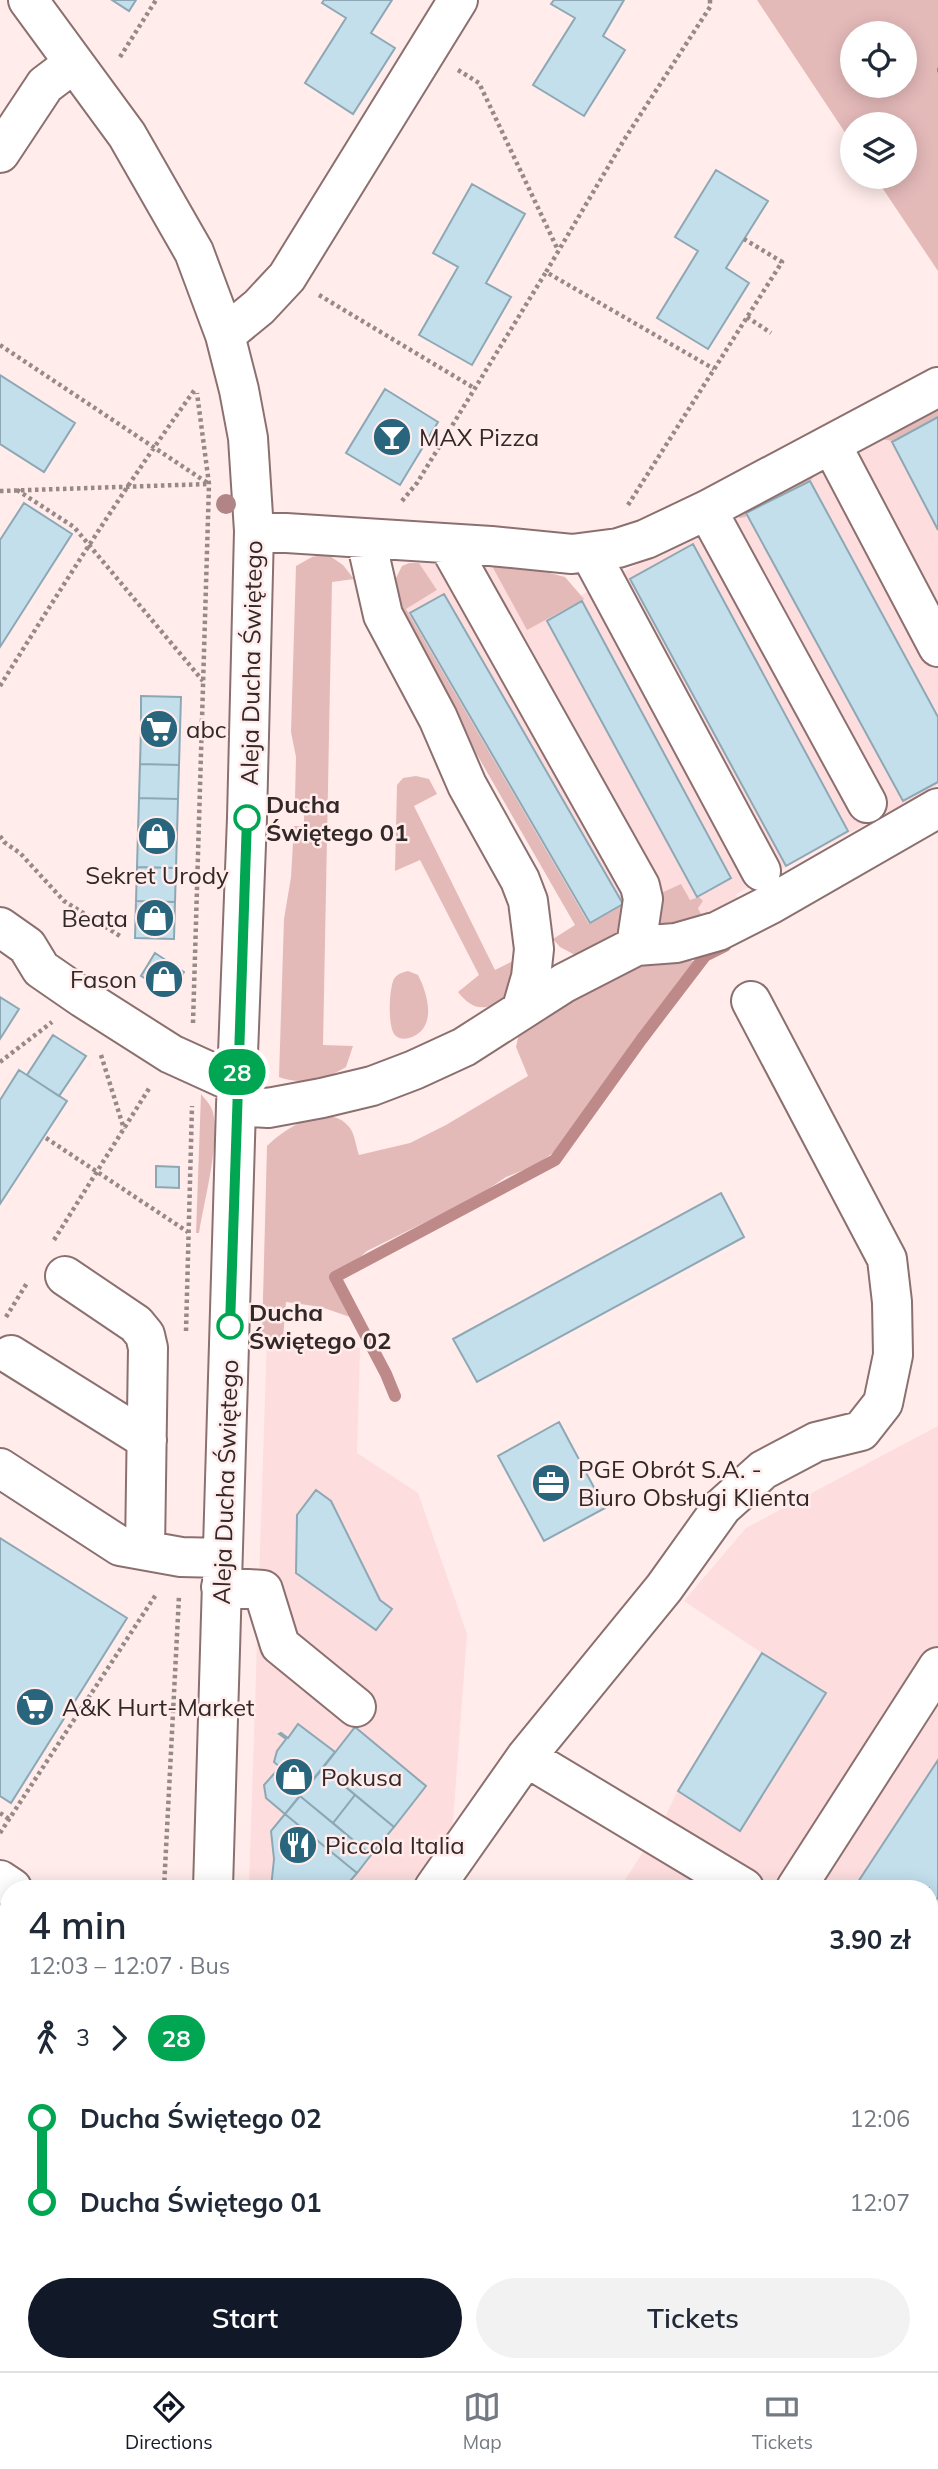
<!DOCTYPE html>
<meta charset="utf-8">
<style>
:root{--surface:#fff;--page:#f2f2f3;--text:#1f2937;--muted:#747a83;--line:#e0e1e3;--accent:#111827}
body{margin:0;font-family:Mulish,sans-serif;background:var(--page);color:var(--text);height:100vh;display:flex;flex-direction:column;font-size:26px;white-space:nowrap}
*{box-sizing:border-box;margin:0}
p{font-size:23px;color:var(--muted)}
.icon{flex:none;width:38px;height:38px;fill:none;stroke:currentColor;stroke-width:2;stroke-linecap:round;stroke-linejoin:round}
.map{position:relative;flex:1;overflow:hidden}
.panel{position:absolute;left:0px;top:1880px;width:938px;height:492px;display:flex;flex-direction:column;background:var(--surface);border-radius:28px 28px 0 0;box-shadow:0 4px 18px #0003}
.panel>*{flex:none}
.badge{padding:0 14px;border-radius:23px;font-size:24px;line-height:46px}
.controls{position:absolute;left:840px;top:21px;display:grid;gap:14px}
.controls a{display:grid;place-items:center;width:77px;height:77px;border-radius:50%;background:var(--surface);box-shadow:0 4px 18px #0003;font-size:35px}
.map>.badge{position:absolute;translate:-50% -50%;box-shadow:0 0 0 4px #fff}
.legs{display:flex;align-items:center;gap:10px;height:77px;padding:0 28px;font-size:23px}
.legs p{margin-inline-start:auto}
.overview{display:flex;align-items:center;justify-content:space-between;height:119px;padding:0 28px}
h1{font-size:38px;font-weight:600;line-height:52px}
.primary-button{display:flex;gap:14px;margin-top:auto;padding:14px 28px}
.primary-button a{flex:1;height:80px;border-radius:42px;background:var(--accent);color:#fff;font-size:28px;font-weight:600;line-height:80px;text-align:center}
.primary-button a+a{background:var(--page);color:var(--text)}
ul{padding:0 28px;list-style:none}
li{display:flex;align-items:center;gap:24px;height:84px;font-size:26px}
li i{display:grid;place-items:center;width:10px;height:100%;margin:0 9px;background:currentColor}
li i::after{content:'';width:18px;height:18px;margin:-9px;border:5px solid;border-radius:50%;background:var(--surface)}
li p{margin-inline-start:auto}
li:first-child i{background:linear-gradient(#0000 50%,currentColor 0)}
li:last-child i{background:linear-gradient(currentColor 50%,#0000 0)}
.dock{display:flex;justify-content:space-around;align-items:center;height:98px;border-top:2px solid var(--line);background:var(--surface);font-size:19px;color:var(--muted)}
.dock a{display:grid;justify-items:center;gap:4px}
.dock .active{color:var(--accent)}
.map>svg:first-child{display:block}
.built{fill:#fddddd}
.green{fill:#e4bab9;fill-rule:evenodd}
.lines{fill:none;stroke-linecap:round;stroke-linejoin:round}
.stream{stroke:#be8989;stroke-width:12}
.building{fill:#c3dfec;stroke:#8da8b4;stroke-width:2}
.minor-casing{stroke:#8b706f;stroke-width:42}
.path{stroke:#988989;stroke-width:4.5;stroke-dasharray:3.5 3.5;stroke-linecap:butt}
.minor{stroke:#fff;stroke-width:38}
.tree{fill:#b18485}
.line-1-casing{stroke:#fff;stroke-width:16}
.line-1{stroke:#00a651;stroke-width:10}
.stop-1-dot{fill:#fff;stroke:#00a651;stroke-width:3.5}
.labels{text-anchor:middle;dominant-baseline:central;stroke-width:5;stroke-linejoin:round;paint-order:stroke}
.poi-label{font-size:24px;fill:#332828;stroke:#ffeceb;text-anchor:start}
.street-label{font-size:24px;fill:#332828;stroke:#ffeceb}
.stop-label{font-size:24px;font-weight:bold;fill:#332828;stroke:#ffeceb;text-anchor:start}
</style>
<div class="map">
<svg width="938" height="2371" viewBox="0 0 938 2371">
<rect width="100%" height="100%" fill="#ffeceb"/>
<!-- built -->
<path class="built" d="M938,399v386l-202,109 4,9 -35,19 -7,-15 -16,-16 -59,14 -33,19 -184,-315 31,-19 -18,-27 73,3 33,60z
M267,1339l93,9 -3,105 61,40 49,141 -15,200 -43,54h-160z
M938,1426v875l-9,-6v-407h-309l44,-69 13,-27 85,-139 -78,-52 62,-73z
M638,2363h186l-7,8h-167z"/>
<!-- green -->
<path class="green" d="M757,0h181v271l-63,-94h30v-53h-53v19zM852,33h53v53h-53z
M938,406v10l-46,25 -10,-2 -5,-8z
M809,473l6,2 -4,5 -65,33v4l-7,1 1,-6z
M327,554l16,11 11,14 -22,3 -9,463 30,1 -7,21c-20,12 -45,19 -67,10l5,-158 7,-42 3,-51h10v-25l-9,-1 1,-43 -5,-25 5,-166 16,-9z
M409,563h10l18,27 -31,19 183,315 34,-19 2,9 -9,24 -39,18 -17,-9 -7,-8 22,-14 -157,-273 -21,-60 -1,-14 6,-12z
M492,566l46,4 27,7 19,22 -57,31z
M416,776l13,3 8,15 -23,12 81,164 24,-12 -14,41c-20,12 -32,12 -47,-7l21,-17 -59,-115 -25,11 2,-86 6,-7z
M681,884l9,16 9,-3 4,4 -5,7 7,14 -47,11 1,-39z
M683,953l3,8h13l-66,80 -47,71 -33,41 -17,12 -30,12 -28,19 -111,55 -16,14 -20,9 22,44 -32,-11 -35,-5 -3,36 -21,-1 5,-191c17,-18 63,-46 83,-18 5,7 6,19 9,27l51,-12 36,-18 82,-49 -12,-29 4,-18 120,-66z
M408,971l10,4c10,19 19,52 -6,62 -6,2 -11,3 -16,-1 -9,-6 -7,-48 -2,-57 3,-5 9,-7 14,-8z
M201,1094c4,5 10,11 12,18 7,31 -9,89 -14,121h-3z
M929,2295l9,6v70h-121l7,-8 105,-1z"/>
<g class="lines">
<!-- stream -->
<path class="stream" d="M395,1396l-9,-22 -51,-97 220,-117 86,-120 64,-84 20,-10"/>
</g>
<!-- building -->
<path class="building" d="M112,0h24l-7,11z
M324,0h68l-21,33 24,15 -42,66 -48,-31 41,-65 -24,-15z
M554,0h70l-21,36 22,14 -41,66 -51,-31 42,-67 -24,-14z
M716,170l52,31 -42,67 23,15 -41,66 -51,-31 41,-67 -23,-14z
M472,184l53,30 -39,69 25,14 -39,68 -53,-30 39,-68 -25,-14z
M0,375l75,48 -31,49 -44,-28z
M385,389l53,33 -38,63 -54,-32z
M938,417v113l-46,-88z
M810,481l128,236v65l-35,19 -157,-288z
M24,503l48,31 -72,113v-107z
M693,544l155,287 -62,35 -156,-287z
M444,594l179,310 -33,19 -180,-310z
M582,601l149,277 -34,19 -150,-276z
M141,696l40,1 -1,33 -39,-1z
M141,729l39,1 -1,35 -39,-1z
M140,764l39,1 -1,34 -39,-1z
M139,798l39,1 -1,35 -39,-2z
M138,832l39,2 -1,34 -39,-1z
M137,867l39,1 -1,34 -39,-1z
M136,901l39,1 -1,37 -39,-1z
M155,953l29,19 -13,22 -30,-18z
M0,997l19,12 -19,30z
M53,1035l33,21 -27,40 -32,-21z
M19,1070l48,31 -67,103v-104z
M156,1166l23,1v21l-23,-1z
M721,1193l23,44 -267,145 -24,-43z
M559,1422l46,86 -61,33 -46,-85z
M316,1490l15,11 49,99 12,9 -16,21 -80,-57 1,-58z
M0,1538l127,80 -116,185 -11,-7z
M762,1653l64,40 -86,138 -62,-40z
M298,1724l37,28 -50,62 -19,-16 -2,-13 16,-18 -6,-5 3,-11 9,-12 -7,-5 2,-1 7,5z
M355,1727l71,59 -32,41 -71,-59z
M938,1760v137l-9,14v-23h-75z
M323,1768l32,27 -22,28 -33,-27z
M355,1795l39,32 -23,28 -38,-32z
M300,1796l71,59 -14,18 -72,-59z
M285,1814l72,59 -13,15h-73l3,-29 -3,-28z
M929,2076l9,6v49l-9,-6z
M309,2362h106l-5,9h-105z
M676,2362h90l-6,9h-90z"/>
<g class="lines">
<!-- minor casing -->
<g class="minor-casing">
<path id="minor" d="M28,0l99,135 67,117 31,83 14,55 9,48 6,93 -7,287 -11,288 -23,782
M0,153l45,-68 29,-22
M225,335l34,-28 28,-30 171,-277
M831,444l107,203
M707,510l160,293
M254,531l237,15 81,8 46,-6 28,-9 61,-29 231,-123
M366,540l17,75 55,103 29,67 53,95 8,21 6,48 -3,28 -9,31
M448,544l192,342 3,13 -7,47
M590,553l171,318
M0,927l27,19 14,23 42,29 88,56 66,30
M236,1106l32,2 54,-10 50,-12 42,-16 50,-23 100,-64 72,-37 40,-3 42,-12 53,-27 167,-96
M65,1276l71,48 9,11 3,13 -3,202
M11,1355l136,85
M0,1468l120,78 61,11 41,1
M221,1587l42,3 17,55 76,62
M526,1757l218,131
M0,1880l12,8
M434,1888l92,-131 138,-169 58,-81 41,-37 53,-28 45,-11 22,-28 10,-48 -1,-53 -5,-43 -136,-258
M796,1888l142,-221
M929,2004l9,5
M0,2197l9,-10
M0,2343l9,-9
M457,2370l7,1
M563,2371l7,-9
M790,2371l6,-9"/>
</g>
<!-- path -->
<path class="path" d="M710,0v7l-86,133 -78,132 168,97
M120,57l36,-57
M458,70l21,13 78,165
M937,70h1
M319,295l155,93
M747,317l24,16
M0,345l209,139
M17,490l57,37 129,154
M0,491l208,-7
M402,501l15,-18 129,-211
M628,505l154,-243 -38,-23
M0,686c63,-101 126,-201 196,-298
M0,836l4,6 16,11 44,48 56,35
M193,1023l16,-539 -12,-91
M101,1055l23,74
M0,1062l52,-40
M46,1138l142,94
M54,1240l96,-153
M6,1317l21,-34
M186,1331l6,-225
M0,1813l9,6
M0,1833l157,-240
M164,1888l15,-292
M0,1949l9,6
M0,1981l9,-14
M0,2282l9,-11
M155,2362l13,9
M227,2371l6,-9"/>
<!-- minor -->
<use href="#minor" class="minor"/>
</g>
<!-- trees -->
<circle class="tree" cx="226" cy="504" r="10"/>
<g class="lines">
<!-- line-1 casing -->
<g class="line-1-casing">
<path id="line-1" d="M230,1326l17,-508"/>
</g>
<!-- line-1 -->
<use href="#line-1" class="line-1"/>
</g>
<!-- icons -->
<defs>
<g id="bar-disc" transform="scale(2.0125)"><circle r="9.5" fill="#29667d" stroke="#ffeceb"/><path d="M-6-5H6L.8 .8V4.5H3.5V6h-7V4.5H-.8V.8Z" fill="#fff"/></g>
<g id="supermarket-disc" transform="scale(2.0125)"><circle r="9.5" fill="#29667d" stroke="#ffeceb"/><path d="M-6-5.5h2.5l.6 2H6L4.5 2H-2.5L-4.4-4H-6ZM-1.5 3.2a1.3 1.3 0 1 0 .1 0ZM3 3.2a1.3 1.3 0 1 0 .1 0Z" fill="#fff"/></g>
<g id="shop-disc" transform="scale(2.0125)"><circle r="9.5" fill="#29667d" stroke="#ffeceb"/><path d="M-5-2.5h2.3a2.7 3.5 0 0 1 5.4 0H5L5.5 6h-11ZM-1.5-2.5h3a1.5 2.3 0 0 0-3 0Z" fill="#fff"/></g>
<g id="office-disc" transform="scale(2.0125)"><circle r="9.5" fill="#29667d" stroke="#ffeceb"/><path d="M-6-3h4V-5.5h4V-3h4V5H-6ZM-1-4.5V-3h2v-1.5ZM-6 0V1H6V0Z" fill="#fff"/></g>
<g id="restaurant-disc" transform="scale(2.0125)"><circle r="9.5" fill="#29667d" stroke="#ffeceb"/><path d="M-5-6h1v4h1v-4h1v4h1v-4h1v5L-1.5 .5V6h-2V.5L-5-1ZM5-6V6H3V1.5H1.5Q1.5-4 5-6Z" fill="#fff"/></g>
</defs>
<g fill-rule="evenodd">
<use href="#bar-disc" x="392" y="437"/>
<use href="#supermarket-disc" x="159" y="729"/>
<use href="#shop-disc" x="157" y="836"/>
<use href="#shop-disc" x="155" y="918"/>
<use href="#shop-disc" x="164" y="979"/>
<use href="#office-disc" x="551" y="1483"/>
<use href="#supermarket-disc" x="35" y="1707"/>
<use href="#shop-disc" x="294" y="1777"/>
<use href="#restaurant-disc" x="298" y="1845"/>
</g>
<!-- markers -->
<g class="stop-1-dot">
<circle cx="247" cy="818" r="12"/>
<circle cx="230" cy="1326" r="12"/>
</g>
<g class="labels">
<!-- poi labels -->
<g class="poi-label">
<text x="419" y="437">MAX Pizza</text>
<text x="186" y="729">abc</text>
<text x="157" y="875" text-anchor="middle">Sekret Urody</text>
<text x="128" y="918" text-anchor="end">Beata</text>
<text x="137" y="979" text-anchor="end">Fason</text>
<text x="578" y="1469">PGE Obrót S.A. -<tspan x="578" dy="28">Biuro Obsługi Klienta</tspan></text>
<text x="62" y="1707">A&amp;K Hurt-Market</text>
<text x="321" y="1777">Pokusa</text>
<text x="325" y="1845">Piccola Italia</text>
</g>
<!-- street labels -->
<g class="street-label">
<text transform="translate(251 663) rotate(-89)">Aleja Ducha Świętego</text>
<text transform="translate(225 1482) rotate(-88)">Aleja Ducha Świętego</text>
</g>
<!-- stop labels -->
<g class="stop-label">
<text x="266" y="804">Ducha<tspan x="266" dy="28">Świętego 01</tspan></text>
<text x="249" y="1312">Ducha<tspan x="249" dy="28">Świętego 02</tspan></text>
</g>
</g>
</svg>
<div class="controls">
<a><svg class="icon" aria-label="locate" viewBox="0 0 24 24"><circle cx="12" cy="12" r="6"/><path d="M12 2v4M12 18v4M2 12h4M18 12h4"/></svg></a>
<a><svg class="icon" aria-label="layers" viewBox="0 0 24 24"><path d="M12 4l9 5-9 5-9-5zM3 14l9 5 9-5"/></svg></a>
</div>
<b class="badge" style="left:237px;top:1072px;background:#00a651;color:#fff">28</b>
<section class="panel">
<div class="overview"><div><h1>4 min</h1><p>12:03 – 12:07 · Bus</p></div><b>3.90 zł</b></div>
<div class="legs"><svg class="icon" aria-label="walk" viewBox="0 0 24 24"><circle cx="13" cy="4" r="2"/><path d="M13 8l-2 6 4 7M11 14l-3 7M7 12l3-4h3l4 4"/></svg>3<svg class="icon" aria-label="forward" viewBox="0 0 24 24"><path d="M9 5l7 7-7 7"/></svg><b class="badge" style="background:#00a651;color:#fff">28</b></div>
<ul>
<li><i style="color:#00a651"></i><b>Ducha Świętego 02</b><p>12:06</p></li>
<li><i style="color:#00a651"></i><b>Ducha Świętego 01</b><p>12:07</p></li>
</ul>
<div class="primary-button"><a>Start</a><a>Tickets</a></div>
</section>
</div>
<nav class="dock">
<a class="active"><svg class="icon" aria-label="directions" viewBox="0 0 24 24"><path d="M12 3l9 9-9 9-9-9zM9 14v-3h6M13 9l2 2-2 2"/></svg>Directions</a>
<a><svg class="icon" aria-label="map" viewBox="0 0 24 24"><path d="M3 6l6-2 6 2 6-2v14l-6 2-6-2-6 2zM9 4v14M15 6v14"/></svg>Map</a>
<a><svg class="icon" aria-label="tickets" viewBox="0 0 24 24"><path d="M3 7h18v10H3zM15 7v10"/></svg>Tickets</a>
</nav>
